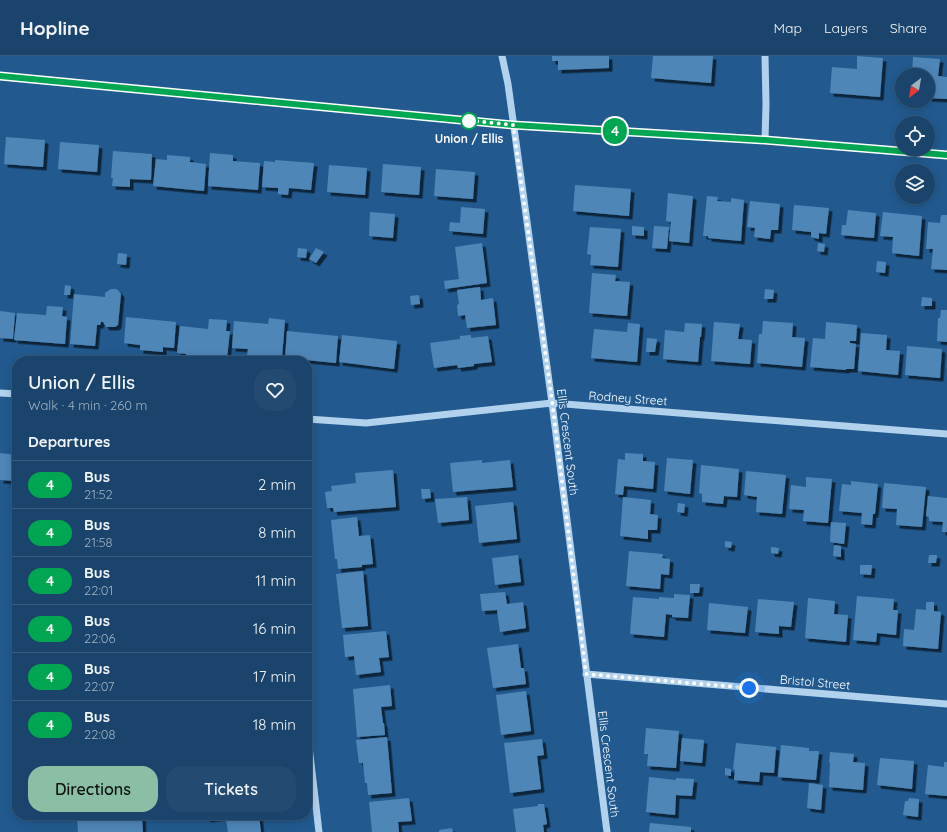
<!DOCTYPE html>
<meta charset="utf-8">
<style>
:root{--surface:#1a446b;--page:#234b71;--text:#f1f3f6;--muted:#9fb0c1;--line:#385c7e;--accent:#8abfa5}
body{margin:0;font-family:Quicksand,sans-serif;background:var(--page);color:var(--text);height:100vh;display:flex;flex-direction:column;font-size:15px;white-space:nowrap}
*{box-sizing:border-box;margin:0}
p{font-size:13px;color:var(--muted)}
.icon{flex:none;width:22px;height:22px;fill:none;stroke:currentColor;stroke-width:2;stroke-linecap:round;stroke-linejoin:round}
.map{position:relative;flex:1;overflow:hidden}
.side{position:absolute;left:12px;top:300px;width:300px;height:464px;display:flex;flex-direction:column;background:var(--surface);border-radius:16px;box-shadow:0 2px 10px #0003,0 0 0 1px var(--line)}
.side>*{flex:none}
.badge{padding:0 8px;border-radius:13px;font-size:14px;line-height:26px}
.needle{width:26px;rotate:211deg}
.controls{position:absolute;left:895px;top:12px;display:grid;gap:8px}
.controls a{display:grid;place-items:center;width:40px;height:40px;border-radius:50%;background:var(--surface);box-shadow:0 2px 10px #0003,0 0 0 1px var(--line);font-size:20px}
.you{position:absolute;width:20px;height:20px;margin:-10px;border:3px solid #fff;border-radius:50%;background:#1a73e8;box-shadow:0 0 0 6px #1a73e833}
.map>.badge{position:absolute;translate:-50% -50%;box-shadow:0 0 0 2px #fff}
h2{padding:0 16px;font-size:15px;line-height:36px}
.round{display:grid;place-items:center;flex:none;width:42px;height:42px;border-radius:16px;background:var(--page)}
.headline{display:flex;align-items:center;justify-content:space-between;height:68px;padding:0 16px}
h1{font-size:19px;font-weight:600;line-height:30px}
.action{display:flex;gap:8px;margin-top:auto;padding:8px 16px}
.action a{flex:1;height:46px;border-radius:16px;background:var(--accent);color:#111;font-size:16px;font-weight:600;line-height:46px;text-align:center}
.action a+a{background:var(--page);color:var(--text)}
ul{padding:0;list-style:none}
li{display:flex;align-items:center;gap:12px;height:48px;padding:0 16px;border-top:1px solid var(--line)}
li div{flex:1}
li b{display:block;font-size:15px}
li em{font-style:normal}
li .badge{min-width:44px;font-weight:700;text-align:center}
header{display:flex;align-items:center;gap:24px;box-sizing:border-box;height:56px;padding:0 20px;background:var(--surface);border-bottom:1px solid var(--line)}
header strong{font-size:19px}
nav{display:flex;gap:22px;margin-inline-start:auto;font-size:14px}
.map>svg:first-child{display:block}
.building{fill:#4f86b8;filter:url(#shadow)}
.lines{fill:none;stroke-linecap:round;stroke-linejoin:round}
.minor{stroke:#b1d1ec;stroke-width:7}
.line-casing{stroke:#fff;stroke-width:9}
.line{stroke:#00a651;stroke-width:6}
.walk{stroke:#fff;stroke-width:4;stroke-dasharray:0 7.2}
.stop-dot{fill:#fff;stroke:#00a651;stroke-width:2}
.labels{text-anchor:middle;dominant-baseline:central;stroke-width:3;stroke-linejoin:round;paint-order:stroke}
.stop-label{font-size:12px;font-weight:bold;fill:#fff;stroke:#225a8f}
.street-label{font-size:12px;fill:#fff;stroke:#225a8f}
</style>
<header>
<strong>Hopline</strong>
<nav><a>Map</a><a>Layers</a><a>Share</a></nav>
</header>
<div class="map">
<svg width="947" height="776" viewBox="0 0 947 776">
<defs>
<filter id="shadow"><feDropShadow dx="3.5" dy="3.5" stdDeviation="0" flood-color="#0009"/></filter>
</defs>
<rect width="100%" height="100%" fill="#225a8f"/>
<!-- building -->
<path class="building" d="M552,0h57v12l-51,2v-9h-6z
M653,0h60l-2,27 -60,-5z
M857,0l26,2 -3,39 -50,-4 2,-26 25,2z
M913,1l27,2 -2,17 9,1v22l-19,-1v-23h-16z
M6,81l39,3 -2,27 -39,-3z
M60,86l39,3 -2,27 -39,-3z
M113,95l39,3 -1,26 -21,-1v8l-18,-1 1,-8h-2z
M210,97l23,2v6l27,2 -2,27 -50,-4z
M167,99l23,2v5l16,2 -2,27 -51,-5 3,-27 11,1z
M275,104l39,3 -3,27 -22,-2 -1,7 -10,-1v-6l-16,-1 2,-26 11,1z
M383,108l38,3 -2,28 -38,-3z
M329,109l38,3 -2,27 -38,-3z
M436,113l39,3 -2,27 -39,-3z
M575,129l56,4 -2,27 -56,-5z
M668,137l25,3 -4,47 -20,-2 2,-19 -5,-1z
M707,140l11,1 -1,4 14,1v-4l13,2 -3,41 -33,-3v-2h-5z
M750,145l30,3 -2,26h-7l-1,9 -16,-2 1,-9 -8,-1z
M794,149l35,3 -3,26 -7,-1v6l-8,-2v-5l-19,-2z
M461,151l24,2 -2,25 -34,-3 1,-9 10,1z
M848,154l28,3 -2,25 -33,-3 1,-10h4z
M370,156l25,2 -2,24 -24,-2z
M883,156l39,4 -3,40 -27,-3 1,-16 -13,-1z
M941,159h6v55l-16,-1 2,-20h-7l2,-27 12,1z
M632,170l12,1v9l-12,-1z
M654,170l15,1 -2,22 -15,-1z
M590,171l31,2 -3,38 -28,-2 1,-10 -4,-1z
M482,187l5,40 -42,6 -1,-8 15,-2 -4,-32z
M818,187l7,1 -1,8 -7,-1z
M298,192l9,1 -1,9 -9,-1z
M316,192l8,4 -8,11 -7,-4z
M118,197l9,1 -1,11 -9,-1z
M877,205l9,1 -1,11 -9,-1z
M592,217l24,2 -1,6 15,1 -3,34 -38,-3z
M65,229l6,1 -1,9h-6z
M480,231l1,13 12,-2 3,27 -29,3 -2,-13 -7,1 -1,-11 2,-1 -2,-14z
M111,233h6l4,5 -3,31 -3,2h-9l-3,-5h-2l-1,3h-3l-2,21 -25,-2 4,-50 31,3v-4z
M765,233l9,1 -1,9h-9z
M419,239l1,9 -9,1 -1,-9z
M922,241l10,1v8h-11z
M47,250l16,1 -1,9 5,1 -2,27 -51,-4 3,-27 29,2z
M941,254h6v32l-10,-1 1,-23h2z
M0,255l15,2 -2,26 -13,-1z
M126,261l50,5 -2,26 -11,-1v5l-23,-2v-5l-16,-2z
M269,262l16,2 -3,38 -35,-3 1,-6 -16,-1 2,-27 34,3z
M209,263l18,1 -1,11h4l-3,27 -11,-2 -1,5 -29,-3v-4l-9,-1 3,-27 28,3z
M763,265l30,2 -1,14 13,1 -3,29 -45,-4 2,-29h3z
M714,266l26,2 -2,15 14,1 -2,24 -39,-3z
M826,266l31,3 -1,16h-6v2l6,1 -2,25h-8v1l-36,-3 3,-29 12,1z
M628,267l12,1 -3,38 -46,-4 3,-29 33,3z
M685,267l17,1 -1,13h-1l-2,25 -35,-3 2,-29 19,2z
M287,275l51,5 -2,27 -51,-5z
M861,277l26,2 -1,15 14,1 -2,24 -40,-4z
M342,279l55,6 -3,28 -55,-7z
M471,279v3l17,-2 4,26 -18,2v2l-16,2 -1,-3 -23,3 -4,-25 30,-4v-3z
M647,282l10,1 -2,13h-9z
M907,290l35,3 -2,29 -35,-3z
M0,397l17,2v37h-3l1,-11 -15,-1z
M625,397l18,1v7l12,1 -2,27 -29,-3 -1,9 -8,-1 3,-35 7,1z
M667,402l26,2 -3,34 -26,-3z
M482,404v3l28,-3 3,27 -60,5 -3,-29z
M701,409l38,4 -2,28 -13,-1 -1,8 -21,-2v-8l-3,-1z
M393,414l3,37 -62,5 -1,-4h-6l-2,-16 7,-1 -1,-5 25,-3 -1,-10z
M746,415l40,4 -4,39 -26,-2 1,-15 -13,-2z
M806,421l26,2 -4,44 -25,-2 1,-11 -15,-1 2,-24 15,2z
M851,425l27,3 -3,30h-2l-1,11 -11,-1 1,-11 -23,-2 3,-27 9,1z
M884,427l42,4 -4,40 -26,-2 1,-16 -15,-1z
M421,433h9l1,9 -9,1z
M928,440l19,2v34h-5l1,-10 -14,-1v-4l-3,-1z
M467,441l2,23 -31,3 -3,-24z
M623,441l28,3 -1,14 8,1 -1,15h-9v9l-28,-3z
M513,446l4,37 -38,4 -4,-37z
M678,447l7,1 -1,9 -7,-1z
M357,461l2,19 11,-1 3,29 -11,1v2l-24,2 -1,-10h-2l-4,-39z
M831,466l15,1 -2,21 -14,-2z
M725,485l7,1 -1,6 -6,-1z
M834,489l7,1v11l-8,-1z
M771,491l8,1 -1,6 -7,-1z
M629,495l34,3 -1,4 8,1 -1,16 -8,-1 -1,15 -34,-3z
M518,499l3,27 -26,3 -3,-27z
M929,499h8l-1,8h-8z
M860,509h12l-1,10 -11,-1z
M363,515l5,55 -26,2 -6,-54z
M690,528h10l-1,9h-9z
M505,536l2,12 16,-2 3,26 -26,4 -3,-22 -15,1 -2,-17z
M674,538l16,1 -2,23 -16,-1v-2l-6,-1 -2,23 -34,-3 3,-37 26,2v-2l15,1z
M857,540l37,3 -1,11h5l-2,25 -19,-2 -1,9 -23,-2z
M808,542l27,3 -1,13 14,1 -2,27 -41,-4z
M758,543l36,3 -3,25 -12,-1v8l-24,-2z
M926,546h8v9l7,1 -3,37 -35,-3 1,-17 10,1 2,-21 10,1z
M709,547l39,4 -3,26 -38,-3z
M386,575l3,26 -10,1 2,14 -25,3 -2,-19 -9,1 -2,-22z
M518,588l3,24h3l2,16 -33,4 -6,-40z
M390,629l2,21 -11,1 2,16h1l1,12 -28,2 -4,-48z
M526,635l5,40 -30,4 -5,-40z
M646,672l33,3 -3,37 -29,-2 1,-12h-4z
M387,681l5,56 -24,2 -1,-12h-2l-2,-20h-4l-3,-23z
M682,682l22,2 -2,23 -22,-2z
M542,683l2,16 -7,1 4,33 -31,4 -6,-50z
M736,687l40,4 -2,26 -14,-1 -1,10 -25,-2 1,-10 -2,-1z
M781,689l28,3v3h10l-3,29 -38,-3z
M830,696l24,2 -1,8 12,1 -2,27 -34,-3 1,-24h-1z
M880,702l34,3 -2,28 -35,-4z
M944,706h3v34l-22,-2 3,-29 16,2z
M725,712l6,1v7l-6,-1z
M649,721l27,3v-2l18,1 -2,17 -16,-1 -1,20 -29,-3z
M809,727l14,2 -2,25 -14,-2z
M409,742l3,23 -14,1 1,10h-27l-3,-30z
M909,742l10,1 -1,18 -15,-2 2,-14h3z
M538,748h6l3,20 -4,1 1,7h-28l-3,-23 25,-3z
M77,759h65l1,17h-65z
M206,759h25v1l-24,3z
M233,759h26l2,17h-33l-2,-12 7,-1z
M650,767l41,4v5h-42z
M452,772l1,4h-14v-2z"/>
<g class="lines">
<!-- minor -->
<path class="minor" d="M502,0l6,28 44,319 55,429
M765,0l1,48 -1,36
M0,20l513,49 252,15 182,15
M0,337l17,1
M307,363l59,4 186,-20 395,31
M586,618l361,30
M307,673l12,103"/>
</g>
<g class="lines">
<!-- line casing -->
<g class="line-casing">
<path id="line" d="M0,20l513,49 252,15 182,15"/>
</g>
<!-- line -->
<use href="#line" class="line"/>
<!-- walk -->
<path class="walk" d="M469,65l-3,-1 47,5 38,268 35,281 163,14"/>
</g>
<!-- markers -->
<circle class="stop-dot" cx="469" cy="65" r="8"/>
<g class="labels">
<!-- stop labels -->
<g class="stop-label">
<text x="469" y="82">Union / Ellis</text>
</g>
<!-- street labels -->
<g class="street-label">
<text transform="translate(628 342) rotate(4)">Rodney Street</text>
<text transform="translate(568 386) rotate(83)">Ellis Crescent South</text>
<text transform="translate(815 626) rotate(5)">Bristol Street</text>
<text transform="translate(609 708) rotate(83)">Ellis Crescent South</text>
</g>
</g>
</svg>
<div class="controls">
<a><svg class="needle" viewBox="-14 -14 28 28"><path d="M0-13l5 13h-10z" fill="#e53935"/><path d="M0 13l5-13h-10z" fill="#9fb0c1"/></svg></a>
<a><svg class="icon" aria-label="locate" viewBox="0 0 24 24"><circle cx="12" cy="12" r="6"/><path d="M12 2v4M12 18v4M2 12h4M18 12h4"/></svg></a>
<a><svg class="icon" aria-label="layers" viewBox="0 0 24 24"><path d="M12 4l9 5-9 5-9-5zM3 14l9 5 9-5"/></svg></a>
</div>
<div class="you" style="left:749px;top:632px"></div>
<b class="badge" style="left:615px;top:75px;background:#00a651;color:#fff">4</b>
<section class="side">
<div class="headline"><div><h1>Union / Ellis</h1><p>Walk · 4 min · 260 m</p></div><a class="round"><svg class="icon" aria-label="heart" viewBox="0 0 24 24"><path d="M12 20l-8-8c-3-5 5-10 8-4 3-6 11-1 8 4z"/></svg></a></div>
<h2>Departures</h2>
<ul>
<li><span class="badge" style="background:#00a651;color:#fff">4</span><div><b>Bus</b><p>21:52</p></div><em>2 min</em></li>
<li><span class="badge" style="background:#00a651;color:#fff">4</span><div><b>Bus</b><p>21:58</p></div><em>8 min</em></li>
<li><span class="badge" style="background:#00a651;color:#fff">4</span><div><b>Bus</b><p>22:01</p></div><em>11 min</em></li>
<li><span class="badge" style="background:#00a651;color:#fff">4</span><div><b>Bus</b><p>22:06</p></div><em>16 min</em></li>
<li><span class="badge" style="background:#00a651;color:#fff">4</span><div><b>Bus</b><p>22:07</p></div><em>17 min</em></li>
<li><span class="badge" style="background:#00a651;color:#fff">4</span><div><b>Bus</b><p>22:08</p></div><em>18 min</em></li>
</ul>
<div class="action"><a>Directions</a><a>Tickets</a></div>
</section>
</div>
